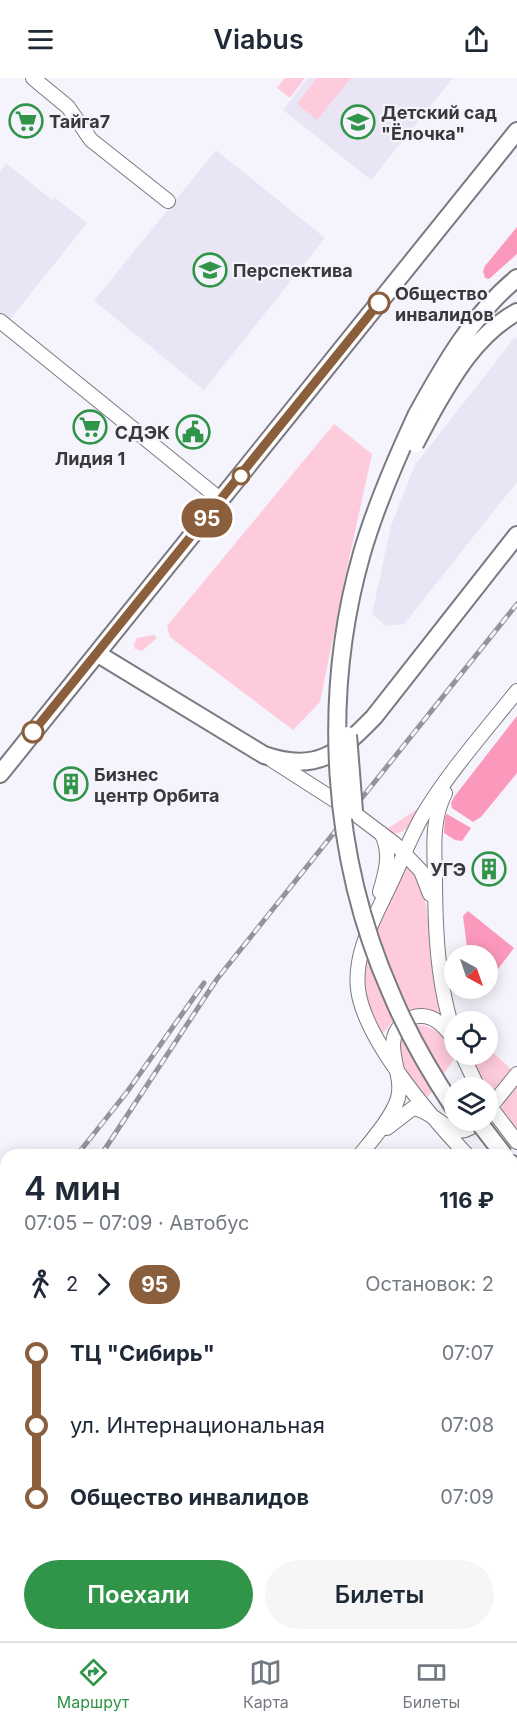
<!DOCTYPE html>
<html lang="ru">
<meta charset="utf-8">
<style>
:root{--surface:#fff;--page:#f6f6f7;--text:#1f2937;--muted:#747a83;--line:#e0e1e3;--accent:#309449}
body{margin:0;font-family:Inter,sans-serif;background:var(--page);color:var(--text);height:100vh;display:flex;flex-direction:column;font-size:22px;white-space:nowrap}
*{box-sizing:border-box;margin:0}
p{font-size:20px;color:var(--muted)}
.icon{flex:none;width:33px;height:33px;fill:none;stroke:currentColor;stroke-width:2;stroke-linecap:round;stroke-linejoin:round}
.map{position:relative;flex:1;overflow:hidden}
.side{position:absolute;left:0px;top:1071px;width:518px;height:492px;display:flex;flex-direction:column;background:var(--surface);border-radius:18px 18px 0 0;box-shadow:0 3px 15px #0003}
.side>*{flex:none}
.badge{padding:0 12px;border-radius:20px;font-size:21px;line-height:39px}
.needle{width:39px;rotate:140deg}
.tools{position:absolute;left:444px;top:867px;display:grid;gap:12px}
.tools a{display:grid;place-items:center;width:54px;height:54px;border-radius:50%;background:var(--surface);box-shadow:0 3px 15px #0003;font-size:30px}
.map>.badge{position:absolute;translate:-50% -50%;box-shadow:0 0 0 3px #fff}
.legs{display:flex;align-items:center;gap:9px;height:66px;padding:0 24px;font-size:20px}
.legs p{margin-inline-start:auto}
.summary{display:flex;align-items:center;justify-content:space-between;height:102px;padding:0 24px}
h1{font-size:33px;font-weight:600;line-height:45px}
.action{display:flex;gap:12px;margin-top:auto;padding:12px 24px}
.action a{flex:1;height:69px;border-radius:36px;background:var(--accent);color:#fff;font-size:24px;font-weight:600;line-height:69px;text-align:center}
.action a+a{background:var(--page);color:var(--text)}
ul{padding:0 24px;list-style:none}
li{display:flex;align-items:center;gap:21px;height:72px;font-size:22px}
li i{display:grid;place-items:center;width:9px;height:100%;margin:0 8px;background:currentColor}
li i::after{content:'';width:15px;height:15px;margin:-8px;border:4px solid;border-radius:50%;background:var(--surface)}
li p{margin-inline-start:auto}
li:first-child i{background:linear-gradient(#0000 50%,currentColor 0)}
li:last-child i{background:linear-gradient(currentColor 50%,#0000 0)}
header{display:flex;justify-content:space-between;align-items:center;height:78px;padding:0 24px;background:var(--surface);font-size:27px;font-weight:600}
.dock{display:flex;justify-content:space-around;align-items:center;height:84px;border-top:2px solid var(--line);background:var(--surface);font-size:16px;color:var(--muted)}
.dock a{display:grid;justify-items:center;gap:3px}
.dock .active{color:var(--accent)}
.map>svg:first-child{display:block}
.built{fill:#e9e5f5}
.green{fill:#fecbdc}
.forest{fill:#fb99bd}
.lines{fill:none;stroke-linecap:round;stroke-linejoin:round}
.minor-casing{stroke:#7b7981;stroke-width:16}
.major-casing{stroke:#7b7981;stroke-width:20}
.minor{stroke:#fff;stroke-width:14}
.major{stroke:#fff;stroke-width:16}
.rail-casing{stroke:#949399;stroke-width:5}
.rail{stroke:#f5f3fc;stroke-width:3;stroke-dasharray:9;stroke-linecap:butt}
.major-bridge-casing{stroke:#7b7981;stroke-width:20;stroke-linecap:butt}
.major-bridge{stroke:#fff;stroke-width:16}
.line-1-casing{stroke:#fff;stroke-width:14}
.line-1{stroke:#8b5e3c;stroke-width:9}
.stop-1-dot{fill:#fff;stroke:#8b5e3c;stroke-width:3}
.labels{text-anchor:middle;dominant-baseline:central;stroke-width:4.5;stroke-linejoin:round;paint-order:stroke}
.poi-label{font-size:18px;font-weight:bold;fill:#39383b;stroke:#f5f3fc;text-anchor:start}
.stop-label{font-size:18px;font-weight:bold;fill:#39383b;stroke:#f5f3fc;text-anchor:start}
</style>
<header><svg class="icon" aria-label="menu" viewBox="0 0 24 24"><path d="M4 6h16M4 12h16M4 18h16"/></svg>Viabus<svg class="icon" aria-label="share" viewBox="0 0 24 24"><path d="M12 15V3M7 8l5-5 5 5M5 13v7h14v-7"/></svg></header>
<div class="map">
<svg width="517" height="1563" viewBox="0 0 517 1563">
<rect width="100%" height="100%" fill="#f5f3fc"/>
<!-- built -->
<path class="built" d="M308,0h145l-82,102 -88,-70z
M216,72l109,88 -121,152 -110,-89z
M6,85l46,37 2,-3 33,26 -79,99 -8,-7v-144z
M515,259l2,2v143l-113,142 -18,2 -14,-12 19,-88 24,-61z
M517,1332v231h-183l4,-6h174v-218z"/>
<!-- green -->
<path class="green" d="M285,0h20l-15,20 -13,-10z
M317,0h34l-34,42 -20,-16z
M334,346l38,30 -25,114 -27,134 -27,28 -123,-93 -3,-11z
M154,557l3,3 -15,13 -7,-2 -1,-4 3,-7z
M416,732l2,3c-8,11 -15,26 -30,18l-1,-2z
M404,789h3c24,17 22,75 25,102 2,15 6,31 9,46 -6,-1 -13,-5 -19,-5 -20,-2 -31,12 -40,25 -5,-10 -10,-20 -13,-30 -14,-50 14,-94 35,-138z
M420,947c17,2 30,17 36,31l-28,41c-17,-13 -28,-32 -29,-53l12,-15z
M488,970l23,21 -18,24 -5,-2v-3l-3,-1 -14,-32 17,-1z
M517,1006v47l-15,-19c0,-12 8,-19 15,-28z"/>
<!-- forest -->
<path class="forest" d="M517,149v27l-28,25 -4,-1 -2,-7 2,-5z
M517,638v57l-36,44 -8,5 -21,-14 -1,-5 3,-6z
M447,736l24,14 -9,13 -7,-1 -11,-7 1,-16z
M468,833l46,37 -26,34v-26l-20,-1 -5,-39z"/>
<g class="lines">
<!-- minor casing -->
<g class="minor-casing">
<path id="minor" d="M33,0l35,29 23,33 77,61
M0,243l221,179
M272,682l78,50 45,34 26,27 9,23
M445,715c-13,26 -11,53 -10,81 0,53 2,109 19,160
M380,814c6,-20 12,-40 1,-59
M462,976l16,34
M488,1026l29,38
M488,1032l29,-36
M387,1050l26,-20c26,3 41,41 66,12
M360,1077c12,-15 33,-39 38,-57 7,-25 -18,-55 5,-75 4,-3 11,-7 17,-7 14,-1 26,12 33,22
M467,1077c-35,-37 -103,-115 -109,-166 -4,-36 15,-68 30,-100 12,-24 21,-50 35,-74 25,-42 63,-85 94,-124
M512,1122l5,6
M0,1534l6,-8"/>
</g>
<!-- major casing -->
<g class="major-casing">
<path id="major" d="M417,336c27,-49 56,-100 100,-136
M431,336c22,-39 46,-80 86,-102
M98,576l166,101c52,18 74,-1 110,-38l143,-182
M0,696l517,-643
M512,1086l5,7
M512,1103l5,5"/>
</g>
<!-- minor -->
<use href="#minor" class="minor"/>
<!-- major -->
<use href="#major" class="major"/>
<!-- rail casing -->
<g class="rail-casing">
<path id="rail" d="M77,1077l50,-63 77,-109
M101,1077l116,-176 300,-375
M0,1173l6,-8
M0,1222l6,-7
M0,1346l6,-7
M0,1457l6,-8"/>
</g>
<!-- rail -->
<use href="#rail" class="rail"/>
<!-- major-bridge casing -->
<g class="major-bridge-casing">
<path id="major-bridge" d="M417,336c-21,45 -41,91 -55,139 -41,143 -31,304 29,440 17,41 39,79 63,115
M415,366l16,-30
M348,657l6,76
M477,1042l27,35"/>
</g>
<!-- major-bridge -->
<use href="#major-bridge" class="major-bridge"/>
</g>
<g class="lines">
<!-- line-1 casing -->
<g class="line-1-casing">
<path id="line-1" d="M33,654l346,-429"/>
</g>
<!-- line-1 -->
<use href="#line-1" class="line-1"/>
</g>
<!-- icons -->
<defs>
<g id="supermarket-ring" transform="scale(1.725)"><circle r="9.5" fill="#f5f3fc" stroke="#309449" stroke-width="1.5"/><path d="M-6-5.5h2.5l.6 2H6L4.5 2H-2.5L-4.4-4H-6ZM-1.5 3.2a1.3 1.3 0 1 0 .1 0ZM3 3.2a1.3 1.3 0 1 0 .1 0Z" fill="#309449"/></g>
<g id="school-ring" transform="scale(1.725)"><circle r="9.5" fill="#f5f3fc" stroke="#309449" stroke-width="1.5"/><path d="M0-5L7-2L0 1L-7-2ZM-4 1L0 2.5L4 1V4Q0 6-4 4Z" fill="#309449"/></g>
<g id="civic-ring" transform="scale(1.725)"><circle r="9.5" fill="#f5f3fc" stroke="#309449" stroke-width="1.5"/><path d="M-.6-6.5H3V-4.5H.6V-3L4-1V1h2V6H-6V1h2V-1L-.6-3ZM-1.2 2.5V6h2.4V2.5Z" fill="#309449"/></g>
<g id="building-ring" transform="scale(1.725)"><circle r="9.5" fill="#f5f3fc" stroke="#309449" stroke-width="1.5"/><path d="M-4-6H4V6H1V3H-1V6H-4ZM-2.5-4.3h1.7v1.8h-1.7ZM.8-4.3h1.7v1.8H.8ZM-2.5-1h1.7V.8h-1.7ZM.8-1h1.7V.8H.8Z" fill="#309449"/></g>
</defs>
<g fill-rule="evenodd">
<use href="#supermarket-ring" x="26" y="43"/>
<use href="#school-ring" x="358" y="44"/>
<use href="#school-ring" x="210" y="192"/>
<use href="#supermarket-ring" x="90" y="349"/>
<use href="#civic-ring" x="193" y="354"/>
<use href="#building-ring" x="71" y="706"/>
<use href="#building-ring" x="489" y="791"/>
</g>
<!-- markers -->
<g class="stop-1-dot">
<circle cx="379" cy="225" r="10"/>
<circle cx="241" cy="398" r="8"/>
<circle cx="33" cy="654" r="10"/>
</g>
<g class="labels">
<!-- poi labels -->
<g class="poi-label">
<text x="381" y="34">Детский сад<tspan x="381" dy="21">"Ёлочка"</tspan></text>
<text x="49" y="43">Тайга7</text>
<text x="233" y="192">Перспектива</text>
<text x="170" y="354" text-anchor="end">СДЭК</text>
<text x="90" y="380" text-anchor="middle">Лидия 1</text>
<text x="94" y="696">Бизнес<tspan x="94" dy="21">центр Орбита</tspan></text>
<text x="466" y="791" text-anchor="end">УГЭ</text>
</g>
<!-- stop labels -->
<g class="stop-label">
<text x="395" y="215">Общество<tspan x="395" dy="21">инвалидов</tspan></text>
</g>
</g>
</svg>
<div class="tools">
<a><svg class="needle" viewBox="-14 -14 28 28"><path d="M0-13l5 13h-10z" fill="#e53935"/><path d="M0 13l5-13h-10z" fill="#747a83"/></svg></a>
<a><svg class="icon" aria-label="locate" viewBox="0 0 24 24"><circle cx="12" cy="12" r="6"/><path d="M12 2v4M12 18v4M2 12h4M18 12h4"/></svg></a>
<a><svg class="icon" aria-label="layers" viewBox="0 0 24 24"><path d="M12 4l9 5-9 5-9-5zM3 14l9 5 9-5"/></svg></a>
</div>
<b class="badge" style="left:207px;top:440px;background:#8b5e3c;color:#fff">95</b>
<section class="side">
<div class="summary"><div><h1>4 мин</h1><p>07:05 – 07:09 · Автобус</p></div><b>116 ₽</b></div>
<div class="legs"><svg class="icon" aria-label="walk" viewBox="0 0 24 24"><circle cx="13" cy="4" r="2"/><path d="M13 8l-2 6 4 7M11 14l-3 7M7 12l3-4h3l4 4"/></svg>2<svg class="icon" aria-label="forward" viewBox="0 0 24 24"><path d="M9 5l7 7-7 7"/></svg><b class="badge" style="background:#8b5e3c;color:#fff">95</b><p>Остановок: 2</p></div>
<ul>
<li><i style="color:#8b5e3c"></i><b>ТЦ &quot;Сибирь&quot;</b><p>07:07</p></li>
<li><i style="color:#8b5e3c"></i><span>ул. Интернациональная</span><p>07:08</p></li>
<li><i style="color:#8b5e3c"></i><b>Общество инвалидов</b><p>07:09</p></li>
</ul>
<div class="action"><a>Поехали</a><a>Билеты</a></div>
</section>
</div>
<nav class="dock">
<a class="active"><svg class="icon" aria-label="directions" viewBox="0 0 24 24"><path d="M12 3l9 9-9 9-9-9zM9 14v-3h6M13 9l2 2-2 2"/></svg>Маршрут</a>
<a><svg class="icon" aria-label="map" viewBox="0 0 24 24"><path d="M3 6l6-2 6 2 6-2v14l-6 2-6-2-6 2zM9 4v14M15 6v14"/></svg>Карта</a>
<a><svg class="icon" aria-label="tickets" viewBox="0 0 24 24"><path d="M3 7h18v10H3zM15 7v10"/></svg>Билеты</a>
</nav>
